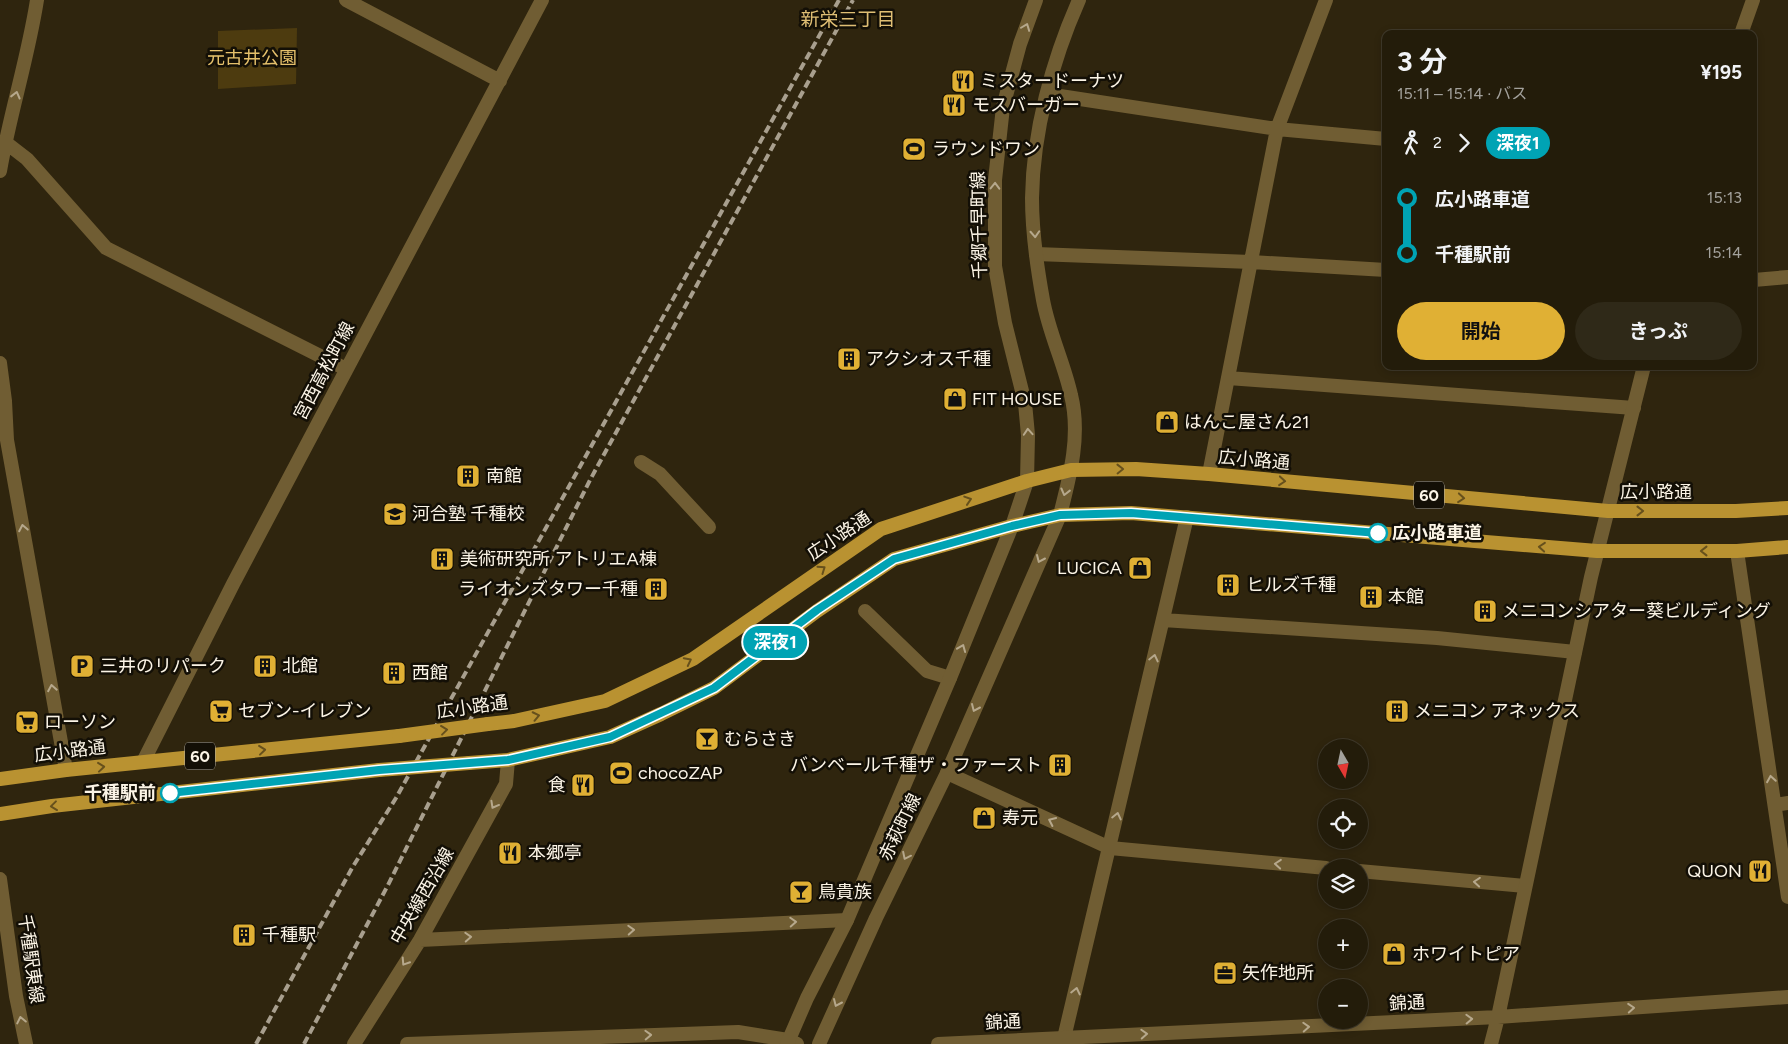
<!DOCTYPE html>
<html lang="ja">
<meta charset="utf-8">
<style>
:root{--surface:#231c0a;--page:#2f2918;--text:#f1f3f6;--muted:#a3a19c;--line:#403a2b;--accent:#e0b034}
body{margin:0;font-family:Figtree,"Noto Sans JP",sans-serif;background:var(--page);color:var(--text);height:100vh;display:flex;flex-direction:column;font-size:19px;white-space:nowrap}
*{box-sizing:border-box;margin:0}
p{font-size:16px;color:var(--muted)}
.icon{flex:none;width:28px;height:28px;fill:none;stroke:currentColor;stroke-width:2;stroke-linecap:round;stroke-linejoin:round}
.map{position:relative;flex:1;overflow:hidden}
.panel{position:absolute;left:1382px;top:30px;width:375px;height:340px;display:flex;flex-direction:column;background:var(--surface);border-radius:10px;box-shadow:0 2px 8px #0003,0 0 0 1px var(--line)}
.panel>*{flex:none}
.badge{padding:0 10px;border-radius:16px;font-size:18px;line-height:32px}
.needle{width:32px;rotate:171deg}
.controls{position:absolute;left:1318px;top:739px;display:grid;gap:10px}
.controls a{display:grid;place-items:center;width:50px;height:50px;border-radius:50%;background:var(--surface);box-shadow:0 2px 8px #0003,0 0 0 1px var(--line);font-size:25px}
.map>.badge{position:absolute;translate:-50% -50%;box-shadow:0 0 0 2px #fff}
.legs{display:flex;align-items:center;gap:8px;height:55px;padding:0 15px;font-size:16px}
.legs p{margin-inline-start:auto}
.head{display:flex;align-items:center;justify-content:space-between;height:85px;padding:0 15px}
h1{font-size:28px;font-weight:700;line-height:38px}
.primary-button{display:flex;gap:10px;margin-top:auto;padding:10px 15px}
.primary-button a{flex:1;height:58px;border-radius:30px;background:var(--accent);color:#111;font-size:20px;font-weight:700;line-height:58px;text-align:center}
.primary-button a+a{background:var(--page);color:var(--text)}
ul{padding:0 15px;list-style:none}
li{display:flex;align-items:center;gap:18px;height:55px;font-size:19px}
li i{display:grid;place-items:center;width:8px;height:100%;margin:0 6px;background:currentColor}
li i::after{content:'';width:12px;height:12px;margin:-6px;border:4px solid;border-radius:50%;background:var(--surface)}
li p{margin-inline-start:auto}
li:first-child i{background:linear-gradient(#0000 50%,currentColor 0)}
li:last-child i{background:linear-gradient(currentColor 50%,#0000 0)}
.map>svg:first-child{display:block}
.green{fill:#4d3b0f}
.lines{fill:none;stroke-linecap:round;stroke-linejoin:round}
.minor{stroke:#705d33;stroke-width:14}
.tertiary{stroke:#705d33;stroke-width:14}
.primary{stroke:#b99231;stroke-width:14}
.rail{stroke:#a89f8e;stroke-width:4;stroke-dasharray:8 4;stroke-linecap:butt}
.primary-bridge{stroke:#b99231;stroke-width:14}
.oneway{stroke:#b6a88c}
.oneway2{stroke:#66501c}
.line-1-casing{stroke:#fff;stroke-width:11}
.line-1{stroke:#00a3b4;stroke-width:8}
.stop-1-dot{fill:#fff;stroke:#00a3b4;stroke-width:2.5}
.labels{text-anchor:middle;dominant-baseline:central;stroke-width:5;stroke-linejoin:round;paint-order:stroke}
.shield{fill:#130f06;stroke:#b5afa3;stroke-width:1}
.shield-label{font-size:16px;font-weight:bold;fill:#fbf4e6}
.park-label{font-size:18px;fill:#e5c06b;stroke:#130f06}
.poi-label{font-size:18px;fill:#fbf4e6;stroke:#130f06;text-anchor:start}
.street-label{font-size:18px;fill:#fbf4e6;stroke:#130f06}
.stop-label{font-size:18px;font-weight:bold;fill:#fbf4e6;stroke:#130f06;text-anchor:start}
.neighbourhood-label{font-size:19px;fill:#dfbe74;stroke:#130f06}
</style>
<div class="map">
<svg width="1788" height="1044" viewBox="0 0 1788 1044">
<rect width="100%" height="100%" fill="#2f250e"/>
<!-- green -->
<path class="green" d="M297,28l-1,56 -78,5v-58z"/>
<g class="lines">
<!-- minor -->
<path class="minor" d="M346,0l154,81
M1047,94l230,35 109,10
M0,142h5l22,17 79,89 240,121
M0,171c10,-58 28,-113 37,-171
M1036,254l215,8 135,8
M1754,280l34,-3
M0,363l5,38 2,39 59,330
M1228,378l406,30
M641,462l19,12 49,53
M1209,474l68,-345 49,-129
M1737,551l51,346
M865,611l62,60 23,7
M1163,620l274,18 138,14
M143,762l90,-178 309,-584
M947,773l163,75 216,20
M1775,805l13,-2
M1359,871l166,15
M420,940l427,-20
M1064,1038l123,-521
M354,1044l66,-104 86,-156 2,-24
M407,1044l331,-12 50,8 9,4"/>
<!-- tertiary -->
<path class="tertiary" d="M1741,34l12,-34
M0,879l16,117 10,48
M787,1044l20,-46 40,-78 103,-242 62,-152 15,-45 1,-46 -3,-32 -20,-80 -10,-57v-86l8,-73 17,-63 16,-44
M819,1044l57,-126 71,-145 113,-258c10,-39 21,-80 11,-120 -7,-32 -22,-62 -28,-95 -6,-33 -11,-67 -11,-102 1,-67 20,-137 47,-198
M938,1044l560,-27 290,-20
M1491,1044l7,-27 93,-440 53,-211"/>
<!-- primary -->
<path class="primary" d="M488,724l26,-3 91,-20 88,-42 188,-130 146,-48 44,-11 65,-1 73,5 399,37h128l52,-3
M469,763l39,-3 102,-23 51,-23 53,-26 103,-77 77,-52 118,-33 48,-11 71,-2 466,38h140l51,-4
M0,779l66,-9 333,-34
M0,814l52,-8 327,-36"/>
<!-- rail -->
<path class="rail" d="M256,1044l96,-176 44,-70 443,-798
M304,1044l84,-159 202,-405 263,-480"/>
<!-- primary-bridge -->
<path class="primary-bridge" d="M399,736l89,-12
M379,770l90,-7"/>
</g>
<!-- one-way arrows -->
<defs><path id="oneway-chevron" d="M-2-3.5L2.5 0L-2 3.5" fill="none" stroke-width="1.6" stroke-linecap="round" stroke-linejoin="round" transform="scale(1.25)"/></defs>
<g class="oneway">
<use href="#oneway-chevron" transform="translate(1026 27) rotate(-69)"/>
<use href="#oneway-chevron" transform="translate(16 95) rotate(-76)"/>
<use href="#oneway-chevron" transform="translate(995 186) rotate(-89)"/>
<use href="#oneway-chevron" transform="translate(1035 234) rotate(87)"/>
<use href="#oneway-chevron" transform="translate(1028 432) rotate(-94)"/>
<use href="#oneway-chevron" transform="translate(1065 492) rotate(104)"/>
<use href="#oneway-chevron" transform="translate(23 528) rotate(-101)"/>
<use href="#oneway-chevron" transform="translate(1040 559) rotate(114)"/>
<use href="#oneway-chevron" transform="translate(962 648) rotate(-68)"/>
<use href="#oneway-chevron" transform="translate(1154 658) rotate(-77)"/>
<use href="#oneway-chevron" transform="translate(52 688) rotate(-100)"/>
<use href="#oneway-chevron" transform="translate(975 708) rotate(114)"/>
<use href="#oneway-chevron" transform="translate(1771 779) rotate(-99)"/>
<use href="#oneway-chevron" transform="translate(494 805) rotate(119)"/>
<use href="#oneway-chevron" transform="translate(1117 816) rotate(-77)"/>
<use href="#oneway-chevron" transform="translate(1052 821) rotate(-155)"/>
<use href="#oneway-chevron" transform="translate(906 856) rotate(116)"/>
<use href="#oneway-chevron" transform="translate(1278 864) rotate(-175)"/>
<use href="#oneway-chevron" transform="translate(1477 882) rotate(-175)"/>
<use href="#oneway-chevron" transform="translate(793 922) rotate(-3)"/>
<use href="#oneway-chevron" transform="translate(631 930) rotate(-3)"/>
<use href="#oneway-chevron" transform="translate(468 937) rotate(-3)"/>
<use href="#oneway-chevron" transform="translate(405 962) rotate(123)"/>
<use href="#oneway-chevron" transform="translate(1076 991) rotate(-77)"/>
<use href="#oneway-chevron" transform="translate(837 1003) rotate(114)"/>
<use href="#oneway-chevron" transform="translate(1631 1008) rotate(-4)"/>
<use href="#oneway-chevron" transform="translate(1469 1019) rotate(-2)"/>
<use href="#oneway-chevron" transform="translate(21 1020) rotate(-102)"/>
<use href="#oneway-chevron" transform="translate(1306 1027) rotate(-3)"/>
<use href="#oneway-chevron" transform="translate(1144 1034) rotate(-3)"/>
<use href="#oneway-chevron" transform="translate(648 1035) rotate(-2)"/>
</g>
<g class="oneway2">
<use href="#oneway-chevron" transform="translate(1120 469) rotate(-1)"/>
<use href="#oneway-chevron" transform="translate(1282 481) rotate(5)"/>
<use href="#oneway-chevron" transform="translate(1461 498) rotate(5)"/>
<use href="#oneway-chevron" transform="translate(968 500) rotate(-18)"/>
<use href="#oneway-chevron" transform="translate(1640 511)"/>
<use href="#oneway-chevron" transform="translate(1542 547) rotate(-175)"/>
<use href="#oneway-chevron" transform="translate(1704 551) rotate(-180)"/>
<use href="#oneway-chevron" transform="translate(822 569) rotate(-35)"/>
<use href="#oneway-chevron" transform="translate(688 661) rotate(-27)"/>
<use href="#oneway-chevron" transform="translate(536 716) rotate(-12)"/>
<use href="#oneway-chevron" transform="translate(444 730) rotate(-7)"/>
<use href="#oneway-chevron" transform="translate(262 750) rotate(-6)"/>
<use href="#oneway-chevron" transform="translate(101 767) rotate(-6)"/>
<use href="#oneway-chevron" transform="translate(54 806) rotate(173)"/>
</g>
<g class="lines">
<!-- line-1 casing -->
<g class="line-1-casing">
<path id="line-1" d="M170,793l209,-23 129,-10 102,-23 104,-49 103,-78 77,-51 118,-33 48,-11 71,-2 247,20"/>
</g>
<!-- line-1 -->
<use href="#line-1" class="line-1"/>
</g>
<!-- icons -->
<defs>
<g id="restaurant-square" transform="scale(1.25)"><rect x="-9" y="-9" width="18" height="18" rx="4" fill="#e0b034" stroke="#130f06"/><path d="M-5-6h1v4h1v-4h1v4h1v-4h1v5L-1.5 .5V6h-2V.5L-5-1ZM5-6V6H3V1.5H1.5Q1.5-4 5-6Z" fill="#111"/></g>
<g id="stadium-square" transform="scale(1.25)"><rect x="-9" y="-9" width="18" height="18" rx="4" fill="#e0b034" stroke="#130f06"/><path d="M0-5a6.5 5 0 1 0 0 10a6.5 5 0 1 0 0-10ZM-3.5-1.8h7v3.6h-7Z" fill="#111"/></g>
<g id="building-square" transform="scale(1.25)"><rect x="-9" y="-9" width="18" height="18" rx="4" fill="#e0b034" stroke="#130f06"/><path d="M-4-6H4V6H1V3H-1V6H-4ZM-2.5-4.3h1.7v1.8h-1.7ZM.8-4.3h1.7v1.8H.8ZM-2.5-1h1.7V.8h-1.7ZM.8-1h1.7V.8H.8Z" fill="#111"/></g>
<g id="shop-square" transform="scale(1.25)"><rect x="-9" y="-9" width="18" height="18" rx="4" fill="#e0b034" stroke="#130f06"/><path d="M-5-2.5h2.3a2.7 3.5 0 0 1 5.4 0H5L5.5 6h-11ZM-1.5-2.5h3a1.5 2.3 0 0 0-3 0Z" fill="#111"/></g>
<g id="school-square" transform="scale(1.25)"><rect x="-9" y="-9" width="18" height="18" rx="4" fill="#e0b034" stroke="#130f06"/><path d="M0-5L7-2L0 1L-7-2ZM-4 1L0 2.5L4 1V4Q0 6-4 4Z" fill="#111"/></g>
<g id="parking-square" transform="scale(1.25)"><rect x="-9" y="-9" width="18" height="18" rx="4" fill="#e0b034" stroke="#130f06"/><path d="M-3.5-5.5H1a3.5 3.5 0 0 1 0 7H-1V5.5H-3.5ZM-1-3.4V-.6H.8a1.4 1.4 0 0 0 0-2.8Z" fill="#111"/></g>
<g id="supermarket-square" transform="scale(1.25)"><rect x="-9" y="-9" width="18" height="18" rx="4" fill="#e0b034" stroke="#130f06"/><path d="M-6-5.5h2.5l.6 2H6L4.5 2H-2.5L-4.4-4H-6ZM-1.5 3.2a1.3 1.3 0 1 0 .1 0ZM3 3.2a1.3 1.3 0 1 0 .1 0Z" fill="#111"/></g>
<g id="bar-square" transform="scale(1.25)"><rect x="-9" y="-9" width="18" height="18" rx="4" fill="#e0b034" stroke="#130f06"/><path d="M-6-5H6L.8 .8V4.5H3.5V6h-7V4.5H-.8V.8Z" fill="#111"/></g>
<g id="office-square" transform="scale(1.25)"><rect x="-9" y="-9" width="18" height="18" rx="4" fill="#e0b034" stroke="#130f06"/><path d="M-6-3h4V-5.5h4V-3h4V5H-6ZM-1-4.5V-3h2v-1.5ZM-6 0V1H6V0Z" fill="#111"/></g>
</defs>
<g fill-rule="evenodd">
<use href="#restaurant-square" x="963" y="81"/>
<use href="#restaurant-square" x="954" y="105"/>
<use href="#stadium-square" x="914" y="149"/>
<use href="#building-square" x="849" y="359"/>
<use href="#shop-square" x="955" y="399"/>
<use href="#shop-square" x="1167" y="422"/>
<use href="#building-square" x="468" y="476"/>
<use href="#school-square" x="395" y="514"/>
<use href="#building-square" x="442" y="559"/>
<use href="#shop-square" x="1140" y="568"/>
<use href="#building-square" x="1228" y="585"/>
<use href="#building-square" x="656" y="589"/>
<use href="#building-square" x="1371" y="597"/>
<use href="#building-square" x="1485" y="611"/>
<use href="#parking-square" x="82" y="666"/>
<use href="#building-square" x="265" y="666"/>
<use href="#building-square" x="394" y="673"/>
<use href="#supermarket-square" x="221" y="711"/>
<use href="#building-square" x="1397" y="711"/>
<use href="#supermarket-square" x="27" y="722"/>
<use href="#bar-square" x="707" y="739"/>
<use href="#building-square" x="1060" y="765"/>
<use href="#stadium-square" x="621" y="773"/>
<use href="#restaurant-square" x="583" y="785"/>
<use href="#shop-square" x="984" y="818"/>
<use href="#restaurant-square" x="510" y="853"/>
<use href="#restaurant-square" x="1760" y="871"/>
<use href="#bar-square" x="801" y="892"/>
<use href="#building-square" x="244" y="935"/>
<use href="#shop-square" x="1394" y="954"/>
<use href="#office-square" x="1225" y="973"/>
</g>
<!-- markers -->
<g class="stop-1-dot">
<circle cx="1378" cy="533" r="9"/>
<circle cx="170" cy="793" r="9"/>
</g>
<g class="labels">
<!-- shield labels -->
<g class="shield">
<rect x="1414" y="481.5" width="30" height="27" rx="4"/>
<rect x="185" y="742.5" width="30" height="27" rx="4"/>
</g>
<g class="shield-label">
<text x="1429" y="495">60</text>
<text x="200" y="756">60</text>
</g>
<!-- park labels -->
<g class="park-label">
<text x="252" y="58">元古井公園</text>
</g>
<!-- poi labels -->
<g class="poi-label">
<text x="980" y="81">ミスタードーナツ</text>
<text x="972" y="105">モスバーガー</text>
<text x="932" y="149">ラウンドワン</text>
<text x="866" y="359">アクシオス千種</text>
<text x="972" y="399">FIT HOUSE</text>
<text x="1184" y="422">はんこ屋さん21</text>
<text x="486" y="476">南館</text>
<text x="412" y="514">河合塾 千種校</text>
<text x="460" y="559">美術研究所 アトリエA棟</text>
<text x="1122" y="568" text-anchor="end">LUCICA</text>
<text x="1246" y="585">ヒルズ千種</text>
<text x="638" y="589" text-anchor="end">ライオンズタワー千種</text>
<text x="1388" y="597">本館</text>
<text x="1502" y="611">メニコンシアター葵ビルディング</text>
<text x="100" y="666">三井のリパーク</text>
<text x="282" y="666">北館</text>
<text x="412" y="673">西館</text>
<text x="238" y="711">セブン-イレブン</text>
<text x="1414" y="711">メニコン アネックス</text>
<text x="44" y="722">ローソン</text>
<text x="724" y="739">むらさき</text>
<text x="1042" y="765" text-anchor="end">バンベール千種ザ・ファースト</text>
<text x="638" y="773">chocoZAP</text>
<text x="566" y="785" text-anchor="end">食</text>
<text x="1002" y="818">寿元</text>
<text x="528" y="853">本郷亭</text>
<text x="1742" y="871" text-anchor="end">QUON</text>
<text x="818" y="892">鳥貴族</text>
<text x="262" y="935">千種駅</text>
<text x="1412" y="954">ホワイトピア</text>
<text x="1242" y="973">矢作地所</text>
</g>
<!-- street labels -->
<g class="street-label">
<text transform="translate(979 225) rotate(-91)">千郷千早町線</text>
<text transform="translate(324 371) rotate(-62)">宮西高松町線</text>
<text transform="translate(1254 460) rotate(5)">広小路通</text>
<text x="1656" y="492">広小路通</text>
<text transform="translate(839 536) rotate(-34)">広小路通</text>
<text transform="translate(472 707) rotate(-8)">広小路通</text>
<text transform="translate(70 751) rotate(-7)">広小路通</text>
<text transform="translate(900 827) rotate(-64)">赤萩町線</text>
<text transform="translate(422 896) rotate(-60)">中央線西沿線</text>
<text transform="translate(31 959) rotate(82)">千種駅東線</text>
<text transform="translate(1407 1003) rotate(-3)">錦通</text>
<text transform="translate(1003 1022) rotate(-3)">錦通</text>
</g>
<!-- stop labels -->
<g class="stop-label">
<text x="1392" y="533">広小路車道</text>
<text x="156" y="793" text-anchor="end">千種駅前</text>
</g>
<!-- neighbourhood labels -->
<g class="neighbourhood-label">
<text x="848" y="19">新栄三丁目</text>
</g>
</g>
</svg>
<div class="controls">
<a><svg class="needle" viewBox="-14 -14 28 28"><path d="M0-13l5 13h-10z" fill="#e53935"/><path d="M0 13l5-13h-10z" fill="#a3a19c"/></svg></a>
<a><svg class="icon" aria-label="locate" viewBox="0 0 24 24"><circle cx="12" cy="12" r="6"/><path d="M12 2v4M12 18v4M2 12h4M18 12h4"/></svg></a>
<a><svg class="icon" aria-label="layers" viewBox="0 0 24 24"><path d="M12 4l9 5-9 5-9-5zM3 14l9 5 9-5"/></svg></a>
<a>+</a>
<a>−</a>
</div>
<b class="badge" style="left:775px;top:642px;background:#00a3b4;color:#fff">深夜1</b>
<section class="panel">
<div class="head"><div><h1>3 分</h1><p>15:11 – 15:14 · バス</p></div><b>¥195</b></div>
<div class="legs"><svg class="icon" aria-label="walk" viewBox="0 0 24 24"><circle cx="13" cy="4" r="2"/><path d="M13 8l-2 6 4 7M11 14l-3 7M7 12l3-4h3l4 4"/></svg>2<svg class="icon" aria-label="forward" viewBox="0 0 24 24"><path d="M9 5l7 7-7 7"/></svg><b class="badge" style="background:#00a3b4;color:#fff">深夜1</b></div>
<ul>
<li><i style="color:#00a3b4"></i><b>広小路車道</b><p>15:13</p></li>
<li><i style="color:#00a3b4"></i><b>千種駅前</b><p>15:14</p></li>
</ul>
<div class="primary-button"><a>開始</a><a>きっぷ</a></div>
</section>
</div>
